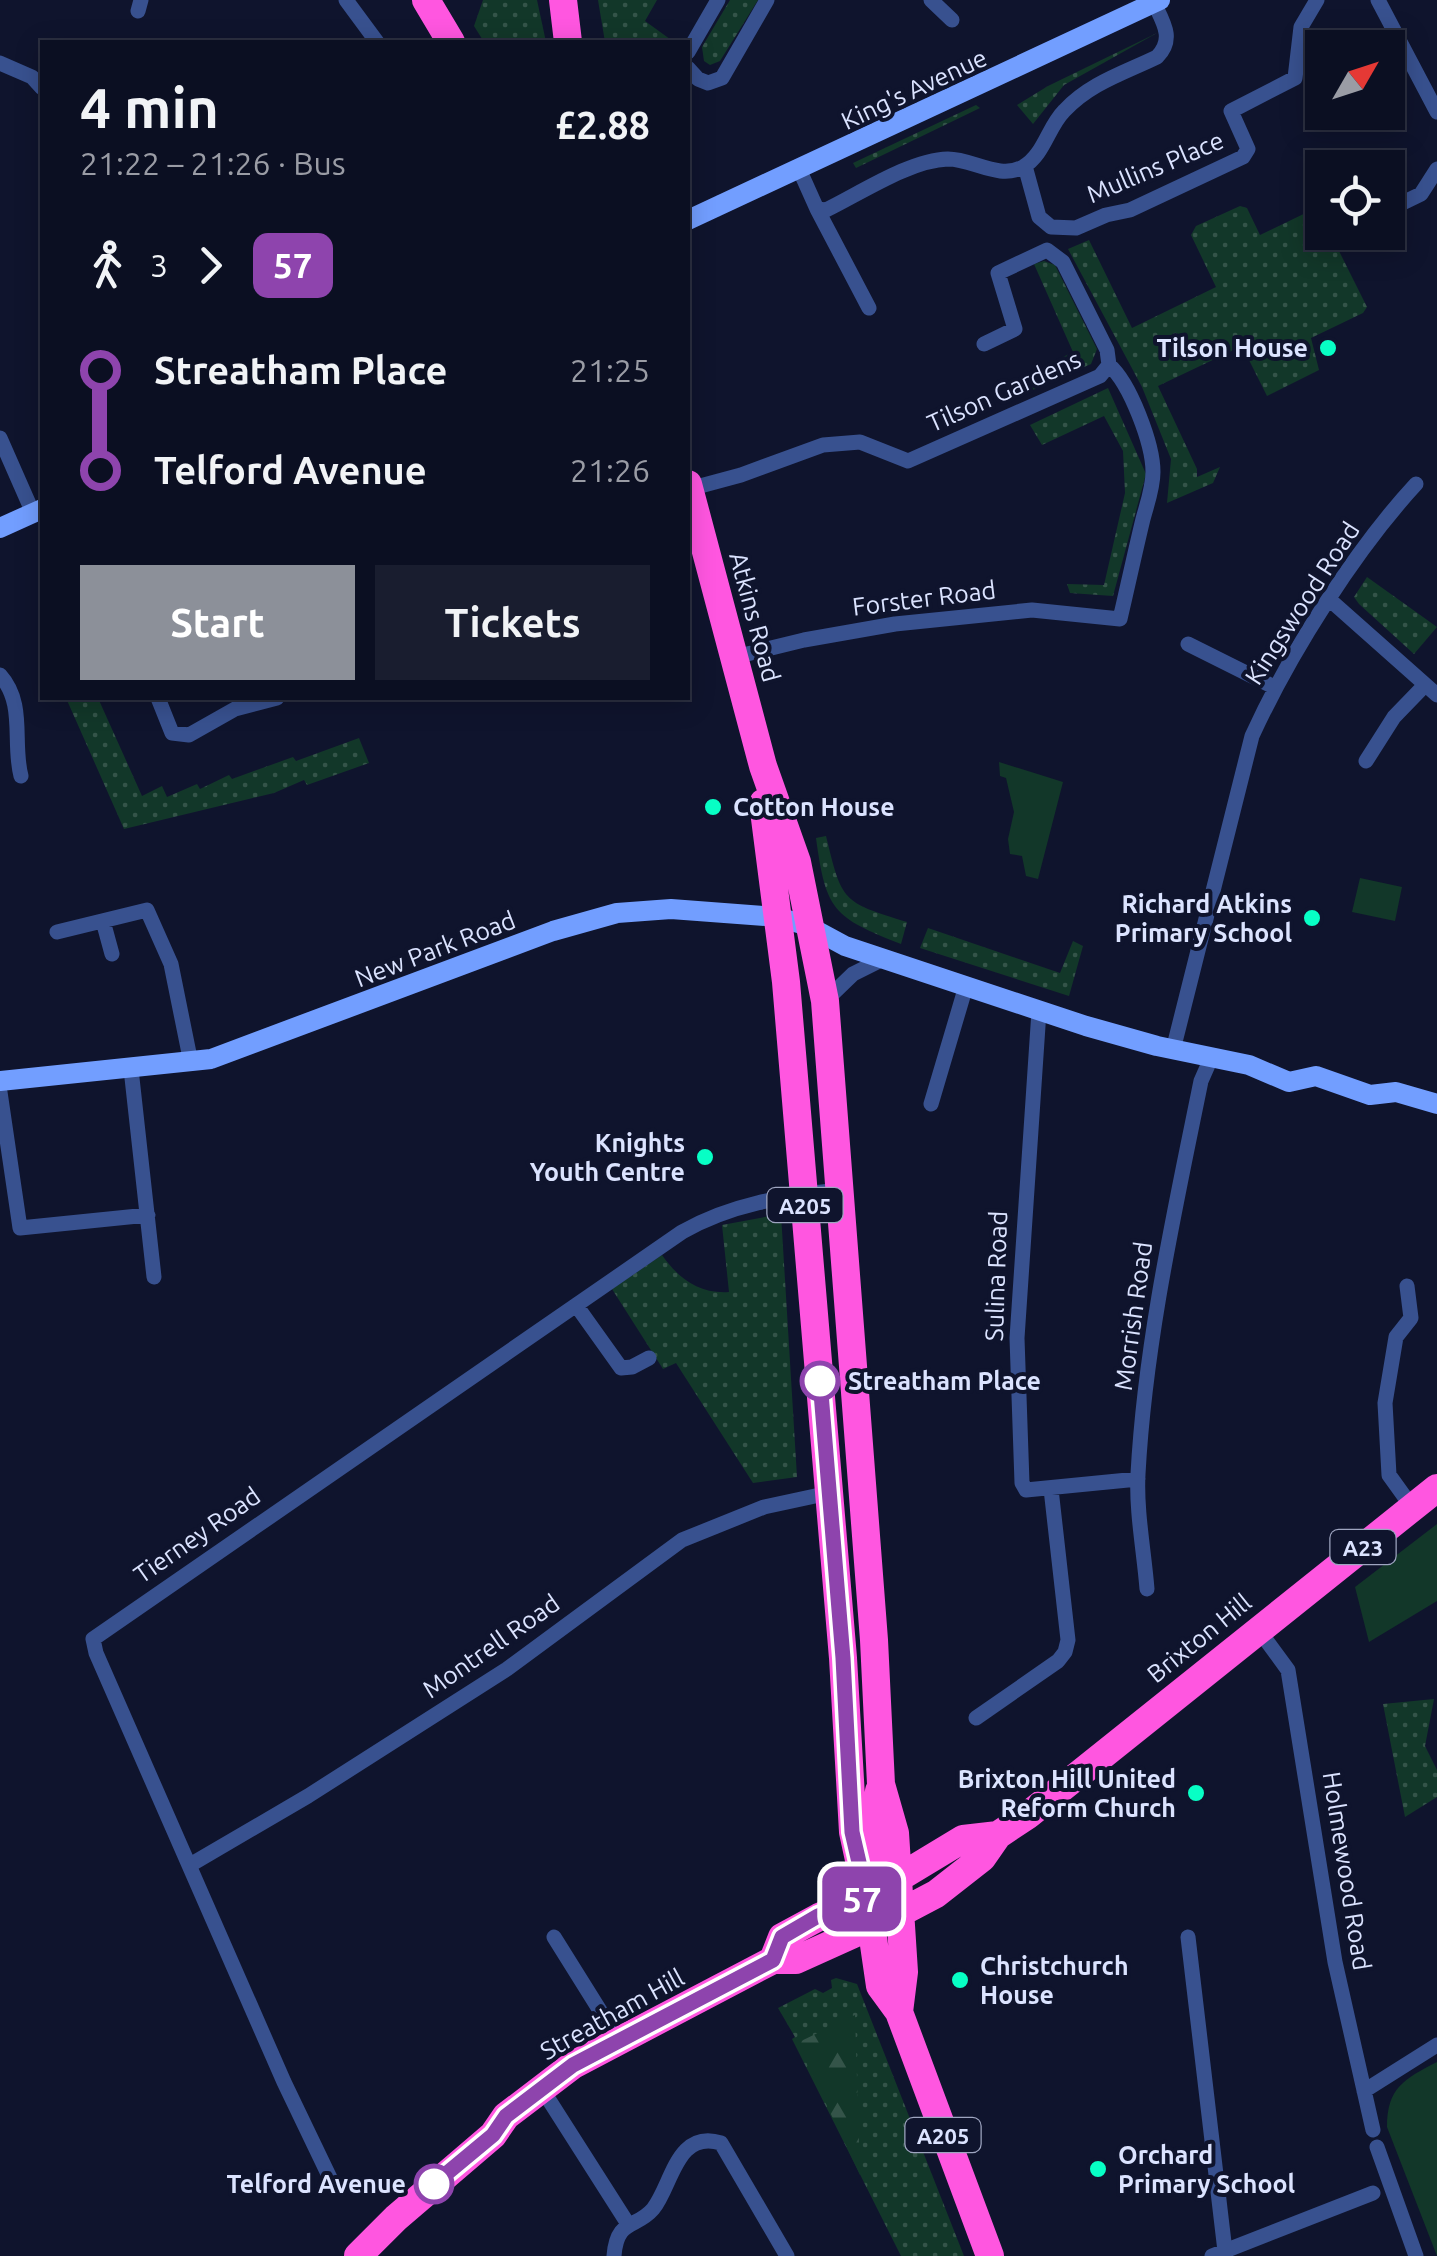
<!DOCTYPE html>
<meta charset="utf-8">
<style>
:root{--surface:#0b0f22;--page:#191d2f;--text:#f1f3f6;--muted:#9a9ca5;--line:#2b2f40;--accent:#8c9099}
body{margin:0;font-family:Ubuntu,sans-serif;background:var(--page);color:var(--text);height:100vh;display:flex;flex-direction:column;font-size:38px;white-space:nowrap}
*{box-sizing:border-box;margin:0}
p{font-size:32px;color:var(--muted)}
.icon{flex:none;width:55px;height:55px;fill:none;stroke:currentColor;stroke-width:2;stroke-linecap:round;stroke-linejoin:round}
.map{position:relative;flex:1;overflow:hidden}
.drawer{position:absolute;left:40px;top:40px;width:650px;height:660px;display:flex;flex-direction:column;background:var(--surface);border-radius:0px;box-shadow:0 5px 25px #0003,0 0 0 2px var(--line)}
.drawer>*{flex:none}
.badge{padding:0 20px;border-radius:15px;font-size:35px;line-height:65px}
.needle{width:65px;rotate:51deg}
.tools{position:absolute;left:1305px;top:30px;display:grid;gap:20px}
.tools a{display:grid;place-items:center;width:100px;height:100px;border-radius:0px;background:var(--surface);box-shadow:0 5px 25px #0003,0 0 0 2px var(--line);font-size:50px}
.map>.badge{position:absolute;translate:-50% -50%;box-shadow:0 0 0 5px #fff}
.legs{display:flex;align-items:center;gap:15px;height:110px;padding:0 40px;font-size:32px}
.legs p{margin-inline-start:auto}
.overview{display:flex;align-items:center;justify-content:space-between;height:170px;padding:0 40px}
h1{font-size:55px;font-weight:600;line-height:75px}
.button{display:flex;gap:20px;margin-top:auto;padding:20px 40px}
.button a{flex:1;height:115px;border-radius:0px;background:var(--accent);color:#fff;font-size:40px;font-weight:600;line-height:115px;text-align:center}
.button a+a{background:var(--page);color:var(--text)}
ul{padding:0 40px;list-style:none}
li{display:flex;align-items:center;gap:35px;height:100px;font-size:38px}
li i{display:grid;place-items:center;width:15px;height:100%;margin:0 12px;background:currentColor}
li i::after{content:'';width:25px;height:25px;margin:-12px;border:8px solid;border-radius:50%;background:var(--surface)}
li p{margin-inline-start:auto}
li:first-child i{background:linear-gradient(#0000 50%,currentColor 0)}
li:last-child i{background:linear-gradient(currentColor 50%,#0000 0)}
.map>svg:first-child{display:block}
.grass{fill:url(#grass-dots)}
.forest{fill:url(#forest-firs)}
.park{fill:#123729}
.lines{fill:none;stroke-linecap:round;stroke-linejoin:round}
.street{stroke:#38518f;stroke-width:15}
.secondary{stroke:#729eff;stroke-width:20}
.highway{stroke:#ff56e0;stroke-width:28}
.line-1-casing{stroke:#fff;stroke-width:22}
.line-1{stroke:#8e44ad;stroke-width:15}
.poi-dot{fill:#07ffc5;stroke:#0f142d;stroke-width:4}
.stop-1-dot{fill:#fff;stroke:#8e44ad;stroke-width:5}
.labels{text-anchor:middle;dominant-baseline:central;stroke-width:8;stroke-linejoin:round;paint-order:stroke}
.shield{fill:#0f142d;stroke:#9ea5c0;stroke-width:2.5}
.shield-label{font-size:22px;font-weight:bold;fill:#dbe3ff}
.street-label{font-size:25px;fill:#dbe3ff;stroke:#0f142d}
.poi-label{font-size:25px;font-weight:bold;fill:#dbe3ff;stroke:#0f142d;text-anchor:end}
.stop-label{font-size:25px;font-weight:bold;fill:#dbe3ff;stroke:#0f142d;text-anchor:start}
</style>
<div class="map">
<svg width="1437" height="2256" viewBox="0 0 1437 2256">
<defs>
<pattern id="grass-dots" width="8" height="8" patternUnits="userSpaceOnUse" patternTransform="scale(2.5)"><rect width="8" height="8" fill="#123729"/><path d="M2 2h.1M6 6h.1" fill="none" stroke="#345449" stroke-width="1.8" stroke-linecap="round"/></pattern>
<pattern id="forest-firs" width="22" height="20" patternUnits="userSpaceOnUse" patternTransform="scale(2.5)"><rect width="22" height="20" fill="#123729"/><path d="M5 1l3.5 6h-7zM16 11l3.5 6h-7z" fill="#345449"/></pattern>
</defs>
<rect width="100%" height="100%" fill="#0f142d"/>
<!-- grass -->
<path class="grass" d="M483,0h54l9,42h-62l-10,-16z
M598,0h59l-12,21 29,21h-69z
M730,0h28l-38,61 -10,4 -6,-4 -2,-14z
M1157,33l-93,52 -31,39 -16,-19 31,-19z
M976,105l4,3 -124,60 -3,-5z
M1240,206l7,2 13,27 58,-28 4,10v15l8,1 37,74 -4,6 -52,25 8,32 -52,26 -25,-50 -84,40 39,83v8l23,-10 -7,16 -46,20 4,-44 -29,-72 -74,-138 21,-9 43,88 84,-41 -25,-52 5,-9z
M1044,261l11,4 42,84 -6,15 -76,34 -6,-14 64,-32 -39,-88z
M1108,388l38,86 -33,122 -43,-3 -3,-9 37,1 21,-92 -2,-42 -19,-35 -62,29 -12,-20z
M1367,577l70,50 -23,27 -55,-50 -5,-7z
M66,698h32l44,98 20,-10 5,11 30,-13 3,5 29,-14 3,4 61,-22 3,4 63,-23 10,25 -62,22 -3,-5 -30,13 -150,36z
M826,836c16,66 16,66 81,86l-6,22c-68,-27 -75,-33 -85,-106z
M928,928l132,45 13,-32 10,5 -14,50 -149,-48z
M781,1214l16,263 -44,6 -77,-120 -13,6 -51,-80 50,-34c17,24 37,39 67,37l-7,-67z
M1434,1699l-9,47 12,24v27l-32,20 -22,-113z
M836,1978l21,6 107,272h-63l-109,-217 3,-2 -17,-29 37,-19 8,4 9,-5 -1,-8z"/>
<!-- forest -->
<path class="forest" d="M855,2015l5,160 -63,-132z"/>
<!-- park -->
<path class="park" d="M999,762l64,20 -25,97 -12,-3 -4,-20 -12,-2 -2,-15 6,-27 -8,-34 -6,-2z
M1360,878l42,9 -7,34 -43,-9z
M1437,1524v77l-68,41 -14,-55z
M1437,2062v194l-50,-129c0,-39 17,-48 50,-65z"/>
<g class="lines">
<!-- street -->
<path class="street" d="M346,0l31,42
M931,0l21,20
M1378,0l59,112
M138,11l3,-11
M688,52l30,-52
M0,63l32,14 10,11
M688,68l10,11 10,4 14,-5 45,-78
M1025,166l14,51 12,10 25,1 30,-13 24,-5 113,-53 5,-8 -17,-38 64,-33 6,-51 16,-27
M800,171l17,38 9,1c35,-17 84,-50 122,-51 25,0 51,21 75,8 21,-12 25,-40 41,-56 26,-28 60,-38 93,-54 18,-18 6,-35 -3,-54
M817,209l52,99
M1388,210l33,-16 16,-25
M0,438l33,75
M689,489l52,-14 82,-30 37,-3 48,19 192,-85 9,-11
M1330,600l107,95
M1188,644l86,43
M735,657l69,-17 91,-16 137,-14 88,9c8,-34 15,-67 23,-100 4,-15 10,-31 10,-47 0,-28 -23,-89 -44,-107l-2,-15 -44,-88 -16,-12 -49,23 17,56 -31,15
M0,675c26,29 12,67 21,101
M158,698l14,35 17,2 46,-26 42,-11
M1366,761l28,-44 30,-31
M103,921l9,33
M57,932l90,-22 24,54 20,99
M825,1001l28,-27 32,-16
M1039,1011l-22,327 5,145 4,7 112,-11
M1173,1050l79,-314c38,-83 103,-186 164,-252
M131,1069l23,208
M0,1092l20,136 128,-13
M931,1104l35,-118
M1407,1286l4,32 -15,19 -11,66 4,72 23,32
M576,1305l45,63 11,-1 17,-9
M1147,1589c-3,-38 -11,-78 -9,-115 7,-131 37,-265 63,-393l11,-25
M1258,1629l30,41 47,292 38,168
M976,1718l82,-57 7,-9 3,-12 -17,-151
M190,1865l118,-69 199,-127 175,-129 82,-33 65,-14
M554,1937l65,104
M1188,1937l37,314
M542,2089l86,135
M1364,2091l73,-46
M1377,2147l39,109
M331,2180l-47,-98 -188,-429 -3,-14 589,-407c49,-28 102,-36 158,-42
M614,2256c3,-38 22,-27 39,-47 19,-23 23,-80 68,-66l66,113
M1212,2256l161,-63"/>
<!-- secondary -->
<path class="secondary" d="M688,220l472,-220
M0,528l42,-19
M0,1081l211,-22 342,-128 64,-18 54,-4 107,8 30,9 37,20 241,80 71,20 92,19 40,17 27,-6 54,19 26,-3 41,12"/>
<!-- highway -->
<path class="highway" d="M426,0l25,42
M563,0l5,42
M688,484l75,282 34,96 28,139 49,639 7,144 14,49 9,139 -5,40
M763,803l23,179 57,676 10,174 14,65
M879,1791l-5,33 3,29 -10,44 13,89 19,26 91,244
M773,1960l9,-23 37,-20 48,-20 96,-58 35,-4
M358,2256l38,-38 97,-83 13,-19 67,-51 200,-105h23l102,-46 38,-20 46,-36 16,-23 30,-20 409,-327"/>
</g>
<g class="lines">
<!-- line-1 casing -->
<g class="line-1-casing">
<path id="line-1" d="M434,2184l59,-49 13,-19 67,-51 200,-105 9,-23 36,-21 49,-19 -15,-65 -9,-174 -23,-277"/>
</g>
<!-- line-1 -->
<use href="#line-1" class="line-1"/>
</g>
<!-- markers -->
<g class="poi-dot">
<circle cx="1328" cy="348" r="10"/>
<circle cx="713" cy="807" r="10"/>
<circle cx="1312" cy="918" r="10"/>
<circle cx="705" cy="1157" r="10"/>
<circle cx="1196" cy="1793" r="10"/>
<circle cx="960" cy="1980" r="10"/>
<circle cx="1098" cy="2169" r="10"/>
</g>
<g class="stop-1-dot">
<circle cx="820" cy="1381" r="18"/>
<circle cx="434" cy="2184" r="18"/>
</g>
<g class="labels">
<!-- shield labels -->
<g class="shield">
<rect x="767.5" y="1188" width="75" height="34" rx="8"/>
<rect x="1330.5" y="1530" width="65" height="34" rx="8"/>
<rect x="905.5" y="2118" width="75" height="34" rx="8"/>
</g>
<g class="shield-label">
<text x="805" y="1205">A205</text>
<text x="1363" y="1547">A23</text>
<text x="943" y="2135">A205</text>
</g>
<!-- street labels -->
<g class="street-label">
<text transform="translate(914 89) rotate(-25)">King's Avenue</text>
<text transform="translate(1155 167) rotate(-23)">Mullins Place</text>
<text transform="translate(1004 391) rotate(-24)">Tilson Gardens</text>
<text transform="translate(924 598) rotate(-7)">Forster Road</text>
<text transform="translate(1302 603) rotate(-57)">Kingswood Road</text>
<text transform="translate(755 617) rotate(75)">Atkins Road</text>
<text transform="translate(435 949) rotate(-21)">New Park Road</text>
<text transform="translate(996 1276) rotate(-88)">Sulina Road</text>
<text transform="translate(1133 1316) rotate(-82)">Morrish Road</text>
<text transform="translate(197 1535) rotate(-35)">Tierney Road</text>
<text transform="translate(1199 1638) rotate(-39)">Brixton Hill</text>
<text transform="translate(491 1646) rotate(-35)">Montrell Road</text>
<text transform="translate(1347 1871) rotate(81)">Holmewood Road</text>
<text transform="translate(612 2014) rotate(-29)">Streatham Hill</text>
</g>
<!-- poi labels -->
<g class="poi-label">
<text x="1308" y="348">Tilson House</text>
<text x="733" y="807" text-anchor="start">Cotton House</text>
<text x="1292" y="904">Richard Atkins<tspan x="1292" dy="29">Primary School</tspan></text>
<text x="685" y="1143">Knights<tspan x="685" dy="29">Youth Centre</tspan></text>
<text x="1176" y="1779">Brixton Hill United<tspan x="1176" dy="29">Reform Church</tspan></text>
<text x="980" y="1966" text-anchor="start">Christchurch<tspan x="980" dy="29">House</tspan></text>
<text x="1118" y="2155" text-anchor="start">Orchard<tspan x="1118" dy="29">Primary School</tspan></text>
</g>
<!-- stop labels -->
<g class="stop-label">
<text x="848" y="1381">Streatham Place</text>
<text x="406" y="2184" text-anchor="end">Telford Avenue</text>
</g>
</g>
</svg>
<div class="tools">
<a><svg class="needle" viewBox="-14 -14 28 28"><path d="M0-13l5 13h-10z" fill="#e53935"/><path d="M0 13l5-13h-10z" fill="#9a9ca5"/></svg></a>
<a><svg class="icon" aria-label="locate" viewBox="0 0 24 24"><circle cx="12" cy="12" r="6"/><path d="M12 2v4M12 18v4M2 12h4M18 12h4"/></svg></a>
</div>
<b class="badge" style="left:862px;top:1899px;background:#8e44ad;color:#fff">57</b>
<section class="drawer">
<div class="overview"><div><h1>4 min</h1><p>21:22 – 21:26 · Bus</p></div><b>£2.88</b></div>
<div class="legs"><svg class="icon" aria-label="walk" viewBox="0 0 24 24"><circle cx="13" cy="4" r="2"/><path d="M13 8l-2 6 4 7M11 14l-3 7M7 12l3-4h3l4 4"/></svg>3<svg class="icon" aria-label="forward" viewBox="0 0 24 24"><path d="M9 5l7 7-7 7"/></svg><b class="badge" style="background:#8e44ad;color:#fff">57</b></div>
<ul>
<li><i style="color:#8e44ad"></i><b>Streatham Place</b><p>21:25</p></li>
<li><i style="color:#8e44ad"></i><b>Telford Avenue</b><p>21:26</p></li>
</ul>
<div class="button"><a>Start</a><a>Tickets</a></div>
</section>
</div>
